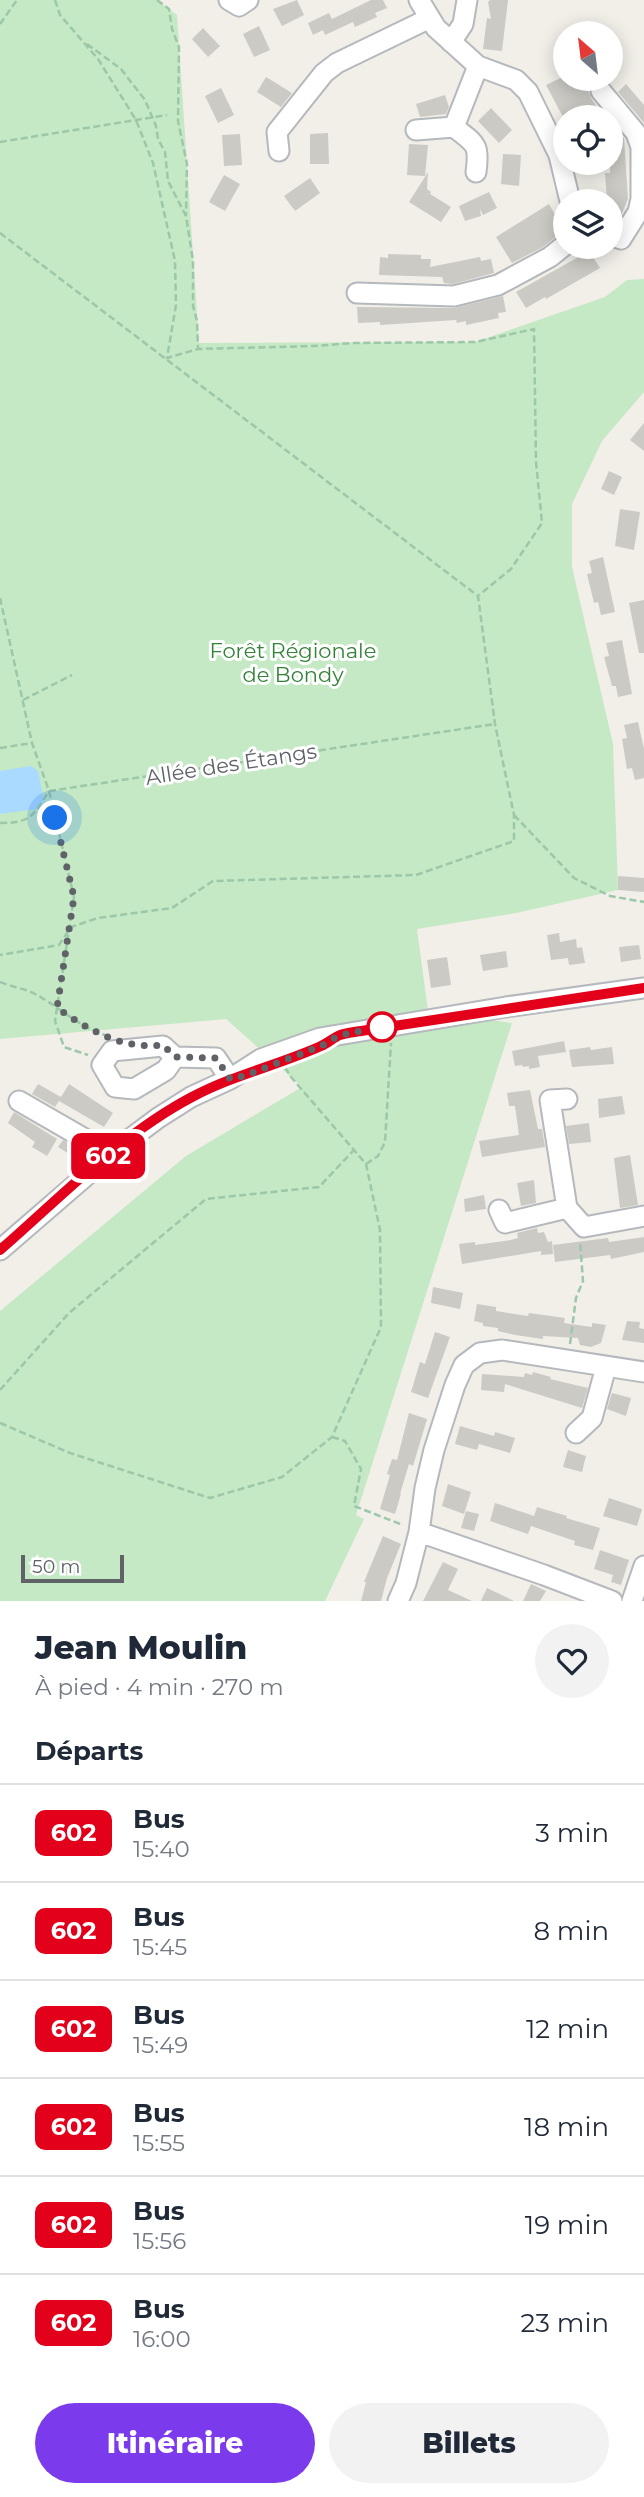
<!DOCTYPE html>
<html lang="fr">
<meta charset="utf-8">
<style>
:root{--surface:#fff;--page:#f2f2f3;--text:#1f2937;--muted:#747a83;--line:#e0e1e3;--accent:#7c3aed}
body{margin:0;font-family:Montserrat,sans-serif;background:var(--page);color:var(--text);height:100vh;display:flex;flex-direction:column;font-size:26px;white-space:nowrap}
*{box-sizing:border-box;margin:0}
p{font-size:23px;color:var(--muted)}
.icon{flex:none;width:38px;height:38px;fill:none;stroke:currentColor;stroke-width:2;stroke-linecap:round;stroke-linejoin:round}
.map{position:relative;height:1601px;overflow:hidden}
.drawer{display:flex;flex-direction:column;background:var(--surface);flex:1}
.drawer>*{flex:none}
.badge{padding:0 14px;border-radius:10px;font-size:24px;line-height:46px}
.needle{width:46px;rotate:332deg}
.controls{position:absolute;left:553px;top:21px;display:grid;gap:14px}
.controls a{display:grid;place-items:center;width:70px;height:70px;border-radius:50%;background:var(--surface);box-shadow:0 4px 18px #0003;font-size:35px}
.scale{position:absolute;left:21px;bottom:18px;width:103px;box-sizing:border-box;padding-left:7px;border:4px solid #5f6368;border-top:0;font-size:19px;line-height:24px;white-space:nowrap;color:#5f6368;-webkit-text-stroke:5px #fff;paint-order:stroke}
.you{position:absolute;width:35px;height:35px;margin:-18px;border:5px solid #fff;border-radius:50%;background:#1a73e8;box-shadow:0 0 0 10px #1a73e833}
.map>.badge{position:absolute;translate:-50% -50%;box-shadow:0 0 0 4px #fff}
h2{padding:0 35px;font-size:26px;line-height:63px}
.round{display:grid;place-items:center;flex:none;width:74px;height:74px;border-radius:37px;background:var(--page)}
.summary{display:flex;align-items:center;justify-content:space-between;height:119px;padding:0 35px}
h1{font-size:33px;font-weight:800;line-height:52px}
.primary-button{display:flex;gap:14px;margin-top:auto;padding:14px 35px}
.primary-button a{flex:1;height:80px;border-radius:42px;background:var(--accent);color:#fff;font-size:28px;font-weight:800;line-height:80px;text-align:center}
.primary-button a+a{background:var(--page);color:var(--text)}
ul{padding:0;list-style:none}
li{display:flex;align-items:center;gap:21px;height:98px;padding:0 35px;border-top:2px solid var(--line)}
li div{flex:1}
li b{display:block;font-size:26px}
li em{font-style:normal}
li .badge{min-width:77px;font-weight:700;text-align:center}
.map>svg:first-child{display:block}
.green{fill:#c5e8c5}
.water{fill:#aadaff}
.building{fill:#cccac5}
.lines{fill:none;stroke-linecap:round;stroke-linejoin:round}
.minor-casing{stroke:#b5b8bc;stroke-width:23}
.path{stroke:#9cc7a9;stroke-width:2.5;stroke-dasharray:7 3.5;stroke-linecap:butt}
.minor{stroke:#fff;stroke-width:19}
.line-casing{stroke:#fff;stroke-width:16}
.line{stroke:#e2001a;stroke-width:10}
.walk{stroke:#5f6368;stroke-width:7;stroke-dasharray:0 12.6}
.stop-dot{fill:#fff;stroke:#e2001a;stroke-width:3.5}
.labels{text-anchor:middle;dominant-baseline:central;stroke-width:6;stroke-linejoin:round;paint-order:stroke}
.park-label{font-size:21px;fill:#348238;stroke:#fff}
.street-label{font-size:21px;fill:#5f6368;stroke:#fff}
</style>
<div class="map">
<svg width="644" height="1601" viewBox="0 0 644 1601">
<rect width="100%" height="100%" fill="#f1efe8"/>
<!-- green -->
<path class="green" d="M0,0h157l20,15 22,328 276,-1 130,-45 22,-17 17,-1v113l-42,49 -30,63v63l41,177 5,146 -102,23 -99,16 11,82 84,12 -156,492 8,4 -39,82h-325v-290l186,-155 116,-69 -76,-68 -226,20z"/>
<!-- water -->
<path class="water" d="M31,766l7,5 6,30 -8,8 -36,5v-43z"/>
<!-- building -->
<path class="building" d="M297,0l7,15 -22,11 -9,-17z
M371,0h12l4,8 -12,5 2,4 -22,10 -2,-5 -28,13 -2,-5 -10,5 -5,-12 21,-10 3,6z
M490,0h18l-6,51 -19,-2 4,-31 4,1 -3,-17z
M259,26l11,24 -16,7 -11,-23z
M203,28l17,18 -12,11 -16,-18z
M565,76v3h19l7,19 10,15 -8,4h-30l-17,-32z
M266,77l26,16 -11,14 -24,-15z
M626,84l18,21v18l-26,-31z
M221,88l13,27 -16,8 -13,-27z
M445,95l4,12 -3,7 -26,3 -4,-13z
M491,108l21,22 -13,13 -21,-22z
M328,133l1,31h-19v-30z
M240,134l2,31 -18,1 -2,-31z
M624,138l4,61 -7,17 -10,1v-16h-4l-2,-28h5l1,-34z
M409,144l19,1 -3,31 -18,-1z
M503,154l18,1 -2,31 -18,-2z
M428,172l-1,17 4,3 -1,2 21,13 -10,15 -32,-20z
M224,175l16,9 -15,27 -16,-9z
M310,178l10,15 -25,18 -11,-15z
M489,192l8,16 -14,7 -3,-6 1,7 -16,5 -6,-15z
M549,204l16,29 -7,2 -15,12 -31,16 -16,-26z
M388,254l33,1v4h10l-1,8 50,-10 1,4 10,-2 3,14 -41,11 -9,-1 -2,-6 -63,-2 1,-18 8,1z
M591,254l9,14 -54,31 -1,-2 -19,11 -10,-16 66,-37 2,3z
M503,296l3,16 -8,1 1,5 -33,7v-4l-9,2 -1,-3 -76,5v-3l-22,1 -1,-16 97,1z
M644,423v28l-14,-11z
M609,471l13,6 -8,18 -13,-6z
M620,509l20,3 -6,38 -19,-4z
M603,557l12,55 -14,3 -3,-13 -4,1 -7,-29 5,-1 -3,-12z
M644,600v53h-5l-10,-50z
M622,640l10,54 -14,3 -2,-11h-4l-8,-29 5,-1 -3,-13z
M638,722l6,27v29l-9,2 -3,-12 -5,1 -5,-30 5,-1 -3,-13z
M618,876l26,2v14l-26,-2z
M559,933l1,9 16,-3 1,9 5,-1 3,16 -16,2 -1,-7 -17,2 -4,-25z
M639,945l2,14 -20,3 -2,-15z
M506,951l2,16 -25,4 -3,-16z
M447,957l4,28 -20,3 -4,-28z
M564,1041l2,11 -28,4 2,11 -11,2v-3l-6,1 -1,-2 -7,1 -3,-15z
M590,1047l1,3 21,-3 2,17 -42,3 -3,-17z
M38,1084l23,13 8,-13 44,29 -9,14 -45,-26 -4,6 -23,-13z
M530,1090l8,39h4l3,18 -63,10 -3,-16 40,-6 -4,-29h-6l-2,-13z
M622,1096l3,18 -26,4 -1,-19z
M14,1112l43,27 -10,17 -15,-9 3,-5 -27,-19z
M589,1123l2,19 -22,2 -3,-18z
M63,1140l15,9 -4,8 -16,-10z
M630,1155l8,50 -18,3 -6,-50z
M534,1180l2,23 -15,3 -4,-23z
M484,1195l2,14 -21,3 -1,-13z
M537,1228l1,5 6,-1 4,10 4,-1 1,13 -12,1v-4l-79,13 -3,-20 16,-2v3l36,-5 7,-2 -1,-5z
M644,1237v15l-33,7 -1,-4 -55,7 -2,-17 55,-7 1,4z
M433,1287l30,6 -3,16 -29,-6z
M477,1304l19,3v4l32,5 1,-3 36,5 -1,5 28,4v-4l14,2 -5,18 -10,4 -11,-2 -2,-7 -35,-2v3l-28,-4 -17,-4v-3l-15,-2v-3l-9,-2z
M627,1321l13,1 -1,6 5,1v14l-22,-3z
M435,1332l15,5 -22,61 -17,-6 9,-30 5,2z
M533,1372l18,5 -1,2 38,9 -6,20 -77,-24 -1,8 -23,-2 1,-16 42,3 1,-4 7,2z
M612,1393l19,5 -5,18 -19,-7z
M409,1413l18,6 -14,47 -4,-2 -9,30h1l-6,20 -15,-5 10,-34 -3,-1 5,-15 5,1z
M460,1426l34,10 1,-4 20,6 -5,15 -31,-9 -2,6 -22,-6z
M568,1450l18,6 -4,16 -19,-5z
M448,1484l23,8 -7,22 -22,-8z
M609,1498l33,11 -5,17 -34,-10z
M495,1503l39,13 3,-9 30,9 -1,2 34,10 -7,22 -19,-5 1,-4 -44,-15 -3,8 -38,-13z
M466,1511l13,3 -5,17 -13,-3z
M383,1536l18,8 -14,34 -6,23h-20l5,-19h-2z
M600,1550l29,10 -8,25 -10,-3 2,-7 -19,-6z
M443,1562l15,7 -10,21 24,11h-49z
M531,1584l15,7 -6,10h-17z
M487,1588l27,13h-33z"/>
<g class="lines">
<!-- minor casing -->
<g class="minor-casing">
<path id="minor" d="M229,0l10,6 9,-6
M419,0l17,28 42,38 38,14 12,12 31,63 11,46
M451,42l12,-18 4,-24
M601,91l35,42 5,14v52l-3,13 -17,27 -10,-3
M454,127l24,-61
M416,130l38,-3c21,17 26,16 22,45
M279,151l-2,-19 47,-59 13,-10 91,-44
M357,293l97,3 44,-11 52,-28 15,-12
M175,1057l-9,13 -32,19 -19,-2 -13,-22 10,-14 51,-5 12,11 41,1 14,21
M19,1101l92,53
M567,1208l-17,-108 17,-1
M567,1208l17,19 60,-11
M499,1210l6,13 62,-15
M0,1250l118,-102 40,-30 33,-21 39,-18 31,-20 59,-21 186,-31 138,-19
M576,1433l16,-15 14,-51
M419,1532l125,43 68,26
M398,1601l8,-18 13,-51 6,-44 9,-38 21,-65 9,-20 16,-12 22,-3 142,22
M632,1601l12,-35"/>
</g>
<!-- path -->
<path class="path" d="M55,0l5,15 38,44 38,61 17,43 22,98 1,44 -9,53 31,-9 117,-3 37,-3 123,-1 59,-13 2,133 6,61 -31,46 -32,26
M157,0l12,9 3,20 7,18 -1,74 9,43 -1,52
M0,24l17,-24
M87,44l34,25 24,31 11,26 2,13 7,13 3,29 18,35 7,45v45l4,15 1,28
M0,142l167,-27
M0,233l478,363 17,128 19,91v26l-98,34 -203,6 -41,27 -74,10 -27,9 -12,18 -59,10
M0,598l32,145 17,48 25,106 -19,124 9,26 24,8
M23,700l49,-25
M0,748l32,-5
M49,791l446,-67
M514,815l60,63 36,18 34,6
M0,823c31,0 33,-7 49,-32
M0,982c12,5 27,7 37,13 23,13 43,32 68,40
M366,1164l12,-8 7,-14 6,-99
M570,1344l6,-46 7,-17 -3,-40
M0,1390l69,-77 137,-114 113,-12 34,-36
M0,1423l70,30 140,45 72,-21 50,-40 49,-110 -1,-97 -14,-66 -75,-87 -6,-10
M332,1437l13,4 16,28 -7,37 49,19"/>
<!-- minor -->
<use href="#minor" class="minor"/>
</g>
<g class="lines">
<!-- line casing -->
<g class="line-casing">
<path id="line" d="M0,1250c61,-53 120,-115 192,-153 41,-22 87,-32 129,-51 7,-3 12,-8 19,-11 6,-2 14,-3 21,-4l283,-43"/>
</g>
<!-- line -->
<use href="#line" class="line"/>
<!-- walk -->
<path class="walk" d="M55,818l19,79 -17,111c32,22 65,42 106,37l12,12 41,1 14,21 14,-3 77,-30 19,-11 42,-8"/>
</g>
<!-- markers -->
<circle class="stop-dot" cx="382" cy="1027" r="14"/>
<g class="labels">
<!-- park labels -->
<g class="park-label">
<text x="293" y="650">Forêt Régionale<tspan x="293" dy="24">de Bondy</tspan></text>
</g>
<!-- street labels -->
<g class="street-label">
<text transform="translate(231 764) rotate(-9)">Allée des Étangs</text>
</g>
</g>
</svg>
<div class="controls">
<a><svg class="needle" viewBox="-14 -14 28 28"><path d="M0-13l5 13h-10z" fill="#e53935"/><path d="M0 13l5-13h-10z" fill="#747a83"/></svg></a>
<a><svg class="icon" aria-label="locate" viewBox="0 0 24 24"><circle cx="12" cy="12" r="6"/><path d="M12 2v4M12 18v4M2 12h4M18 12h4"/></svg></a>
<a><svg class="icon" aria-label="layers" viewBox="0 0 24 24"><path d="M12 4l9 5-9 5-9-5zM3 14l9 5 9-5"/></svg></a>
</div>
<div class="scale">50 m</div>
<div class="you" style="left:55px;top:818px"></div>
<b class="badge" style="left:108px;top:1156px;background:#e2001a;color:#fff">602</b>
</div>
<section class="drawer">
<div class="summary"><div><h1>Jean Moulin</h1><p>À pied · 4 min · 270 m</p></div><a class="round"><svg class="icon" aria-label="heart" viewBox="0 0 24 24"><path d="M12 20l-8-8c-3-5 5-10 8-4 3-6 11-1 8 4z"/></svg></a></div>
<h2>Départs</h2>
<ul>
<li><span class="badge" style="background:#e2001a;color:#fff">602</span><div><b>Bus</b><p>15:40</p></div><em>3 min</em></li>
<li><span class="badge" style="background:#e2001a;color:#fff">602</span><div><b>Bus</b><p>15:45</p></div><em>8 min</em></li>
<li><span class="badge" style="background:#e2001a;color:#fff">602</span><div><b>Bus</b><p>15:49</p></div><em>12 min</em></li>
<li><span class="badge" style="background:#e2001a;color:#fff">602</span><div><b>Bus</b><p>15:55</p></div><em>18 min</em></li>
<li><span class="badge" style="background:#e2001a;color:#fff">602</span><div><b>Bus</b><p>15:56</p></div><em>19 min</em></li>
<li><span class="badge" style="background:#e2001a;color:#fff">602</span><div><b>Bus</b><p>16:00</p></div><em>23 min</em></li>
</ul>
<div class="primary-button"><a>Itinéraire</a><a>Billets</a></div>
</section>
